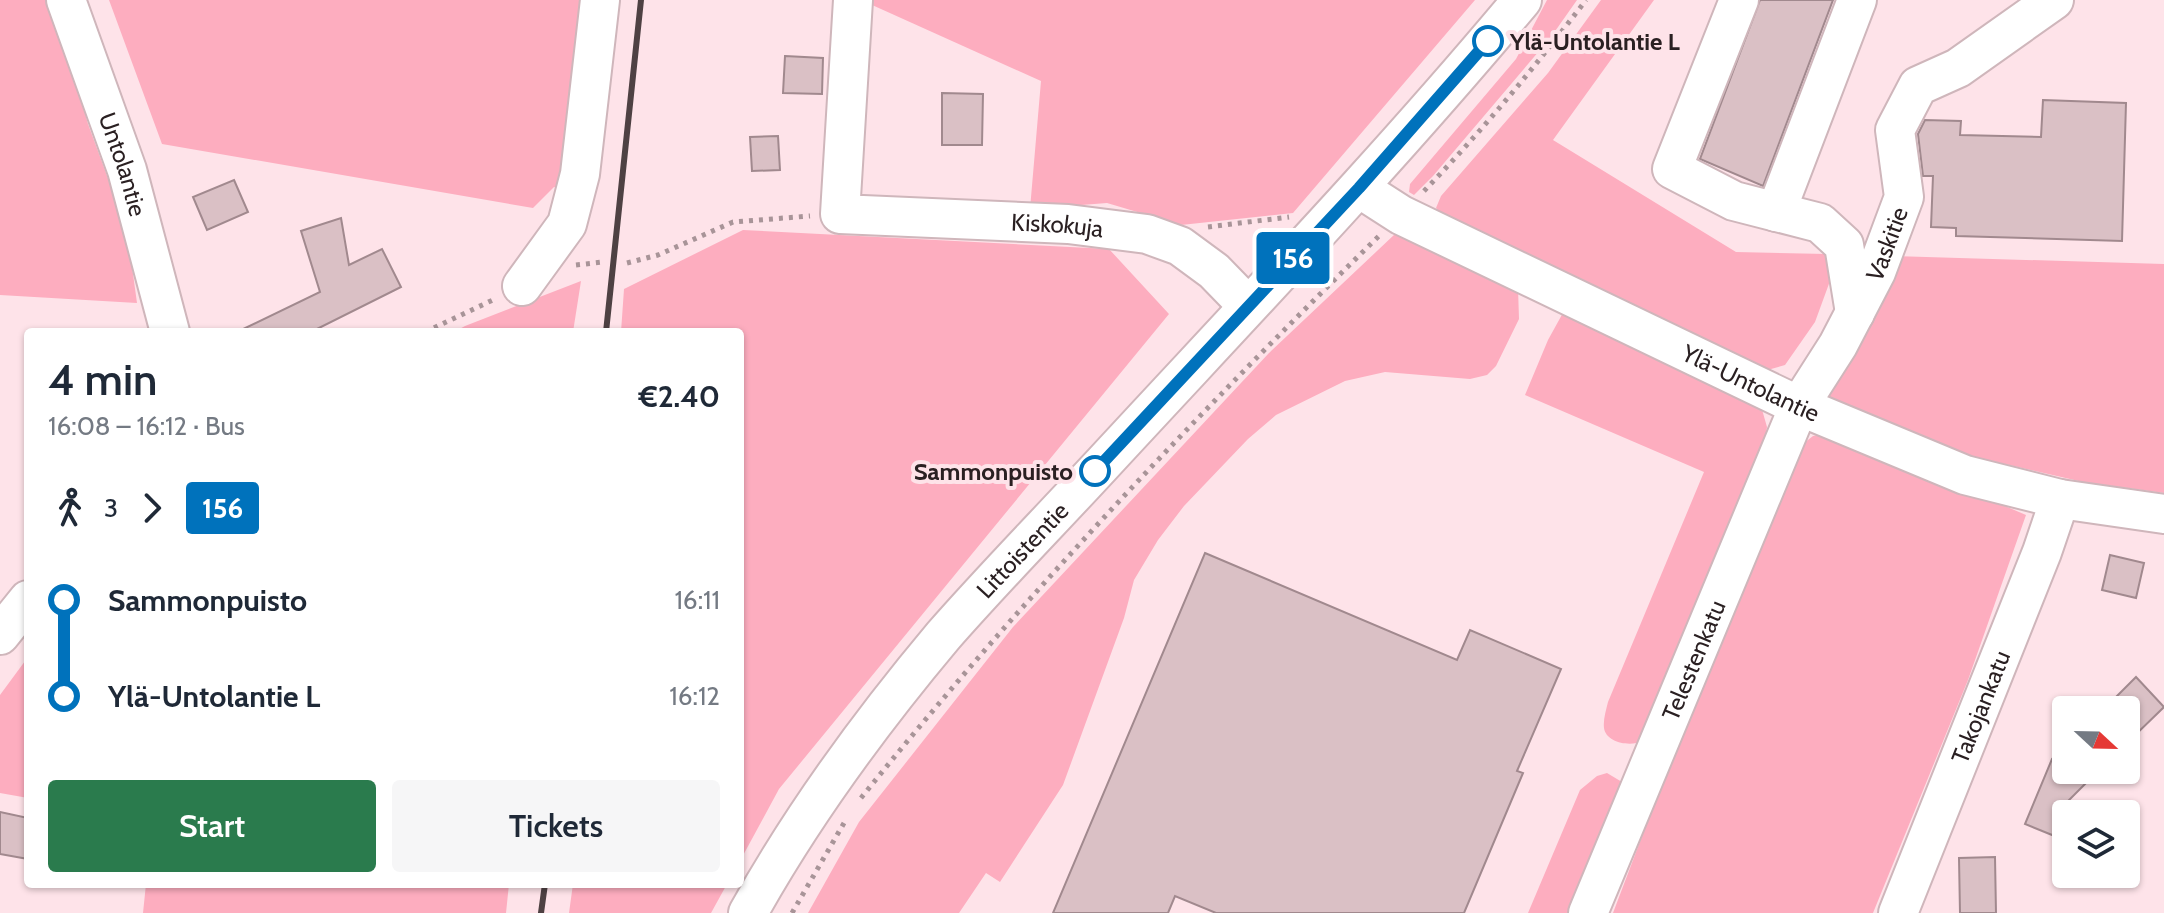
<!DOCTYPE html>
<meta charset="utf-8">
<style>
:root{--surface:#fff;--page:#f6f6f7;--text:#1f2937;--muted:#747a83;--accent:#2a7b4d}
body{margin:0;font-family:Cabin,sans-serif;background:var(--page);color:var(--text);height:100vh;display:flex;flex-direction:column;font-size:30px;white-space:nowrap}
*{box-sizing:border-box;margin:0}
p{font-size:26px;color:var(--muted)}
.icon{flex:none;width:44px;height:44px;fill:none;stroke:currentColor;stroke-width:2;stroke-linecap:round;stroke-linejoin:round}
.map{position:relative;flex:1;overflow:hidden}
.side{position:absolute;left:24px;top:328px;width:720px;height:560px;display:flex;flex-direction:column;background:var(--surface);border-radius:8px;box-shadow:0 2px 6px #0004}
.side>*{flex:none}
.badge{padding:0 16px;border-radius:6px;font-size:28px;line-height:52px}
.needle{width:52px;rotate:112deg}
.controls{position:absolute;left:2052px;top:696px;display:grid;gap:16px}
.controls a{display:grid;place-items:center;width:88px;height:88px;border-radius:8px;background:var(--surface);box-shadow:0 2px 6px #0004;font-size:40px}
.map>.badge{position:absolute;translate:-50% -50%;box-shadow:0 0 0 4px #fff}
.legs{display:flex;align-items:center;gap:12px;height:88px;padding:0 24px;font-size:26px}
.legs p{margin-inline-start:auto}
.headline{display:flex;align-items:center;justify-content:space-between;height:136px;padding:0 24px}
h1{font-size:44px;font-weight:600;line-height:60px}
.button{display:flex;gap:16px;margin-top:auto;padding:16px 24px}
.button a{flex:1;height:92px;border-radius:8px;background:var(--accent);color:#fff;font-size:32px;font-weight:600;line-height:92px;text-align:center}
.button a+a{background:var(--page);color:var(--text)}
ul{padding:0 24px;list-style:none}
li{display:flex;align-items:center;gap:28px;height:96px;font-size:30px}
li i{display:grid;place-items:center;width:12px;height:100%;margin:0 10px;background:currentColor}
li i::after{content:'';width:20px;height:20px;margin:-10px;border:6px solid;border-radius:50%;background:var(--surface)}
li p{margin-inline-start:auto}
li:first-child i{background:linear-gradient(#0000 50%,currentColor 0)}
li:last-child i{background:linear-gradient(currentColor 50%,#0000 0)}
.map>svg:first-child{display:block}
.green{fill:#fdadbf}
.building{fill:#dac0c5;stroke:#a1898e;stroke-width:2}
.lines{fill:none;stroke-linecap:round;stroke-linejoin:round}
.minor-casing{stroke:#cfb6bb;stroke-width:42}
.path{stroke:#a89498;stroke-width:5;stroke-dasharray:4 6;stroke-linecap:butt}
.minor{stroke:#fff;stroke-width:38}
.rail{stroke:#4e4143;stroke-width:6}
.line-1-casing{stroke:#fff;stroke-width:18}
.line-1{stroke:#0072bc;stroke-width:12}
.stop-1-dot{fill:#fff;stroke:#0072bc;stroke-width:4}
.labels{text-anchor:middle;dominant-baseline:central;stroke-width:8;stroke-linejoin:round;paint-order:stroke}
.stop-label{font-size:24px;font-weight:bold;fill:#2a2022;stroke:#fee3e9;text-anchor:start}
.street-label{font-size:24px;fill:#2a2022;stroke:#fee3e9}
</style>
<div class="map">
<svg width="2164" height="913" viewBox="0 0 2164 913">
<rect width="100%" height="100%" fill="#fee3e9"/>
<!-- green -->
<path class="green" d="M0,0h49l14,33 25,91 39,106 10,73 -137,-8z
M109,0h505l-23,196 -37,-9 -21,21 -371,-64z
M861,0h614l-182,213 -112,12 -74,-22 -77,6 11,-128z
M1547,0h30l-26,37 -118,139 -19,19 -5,-3 1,-8 106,-125z
M1601,0h53l-101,140 183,112 91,2 3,27 -15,41 -30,43 -21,6 -321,-154 -7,-9 5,-12 107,-123z
M743,230l366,19 60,65 -390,475 -39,72v-529h-119l3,-43z
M1395,234l7,1 116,53 1,31 -23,47 -9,9 -17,4 -85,-7 -40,9 -69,34 -28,24 -64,67 -26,34 -24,40 -10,38 -61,167 -63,97 -14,-9 -27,40h-151l51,-91 154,-195 256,-274z
M1893,256l271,8v229l-81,-11 -160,-37 -83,-34 -19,-20z
M581,281l-8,51h-119l11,-6z
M1564,311l197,95 6,21 -2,14 -123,300c-11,6 -36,2 -38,-13 -1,-8 2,-18 4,-26l96,-230 -179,-77 23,-55z
M1832,432l194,83 -58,165 -95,233h-260l92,-243 94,-223 14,-11z
M28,657v141l-28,-5v-98z
M1607,773l15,9 -50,131h-44l52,-123 17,-14z
M146,884h363l-3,29h-363z
M573,884h154l-16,29h-142z"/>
<!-- building -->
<path class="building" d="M1760,0h73l-70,186 -63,-27z
M785,56l38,2 -1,36 -39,-1z
M942,93l41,1 -1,51h-40z
M2043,100l83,3 -4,138 -166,-5v-8l-25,-1 2,-51h-10l-5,-42 7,-14 36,1 -1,14 81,2z
M778,136l2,34 -28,1 -2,-34z
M234,180l14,32 -41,18 -14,-33z
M341,218l8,47 33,-16 19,38 -90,45h-74l83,-40 -19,-61z
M1205,553l252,107 13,-30 91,39 -44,102 6,2 -59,140h-248l-41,-17 -7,17h-115z
M2110,555l34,8 -8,35 -34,-8z
M2136,677l28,30 -38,37v-34h-23z
M2052,759l14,5v6h13l14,6 -34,34 7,10 -4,19 -37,-15z
M0,812l28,6v41l-28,-5z
M1995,857l1,56h-36l-1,-55z"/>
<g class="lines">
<!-- minor casing -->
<g class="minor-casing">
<g id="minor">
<path id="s1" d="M66,0l61,170 43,162"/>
<path id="s2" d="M853,0l-13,214 228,10 79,10 33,12 34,25 34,35"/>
<path d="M1739,0l-67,169 62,32 86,22 24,22 11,68"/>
<path id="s3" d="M1359,188l42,27 398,191 166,69 95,24 104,15"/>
<path d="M1776,212l81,-212"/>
<path d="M522,286l45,-62 13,-50 20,-174"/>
<path d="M0,635l28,-35"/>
<path id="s4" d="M748,913c55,-99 122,-190 195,-277 49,-56 102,-110 152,-164 144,-156 291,-309 427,-472"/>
<path id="s5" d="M1588,913l211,-507 39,-61 38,-73 28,-75 -9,-67 23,-44 40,-18 96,-68"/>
<path id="s6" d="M1898,913l144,-361 18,-53"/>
</g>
</g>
<!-- path -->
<path class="path" d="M1424,191c58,-60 111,-124 162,-191
M1208,227l81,-10
M627,263l31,-8 75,-33 77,-6
M576,265l27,-3
M425,332l72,-34
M861,798c160,-199 336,-384 519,-563
M792,913l52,-90"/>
<!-- minor -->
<use href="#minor" class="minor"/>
<!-- rail -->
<path class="rail" d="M606,332l35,-332
M541,913l4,-29"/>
</g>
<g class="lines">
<!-- line-1 casing -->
<g class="line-1-casing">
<path id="line-1" d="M1095,471l264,-283 129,-147"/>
</g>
<!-- line-1 -->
<use href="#line-1" class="line-1"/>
</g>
<!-- markers -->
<g class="stop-1-dot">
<circle cx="1488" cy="41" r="14"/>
<circle cx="1095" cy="471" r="14"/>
</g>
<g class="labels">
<!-- stop labels -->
<g class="stop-label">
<text x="1510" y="41">Ylä-Untolantie L</text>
<text x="1073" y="471" text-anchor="end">Sammonpuisto</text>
</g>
<!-- street labels -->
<g class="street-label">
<text stroke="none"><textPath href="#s1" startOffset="174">Untolantie</textPath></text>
<text stroke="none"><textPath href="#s2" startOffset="432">Kiskokuja</textPath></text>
<text stroke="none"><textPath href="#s5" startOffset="734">Vaskitie</textPath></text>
<text stroke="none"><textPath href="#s3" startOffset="438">Ylä-Untolantie</textPath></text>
<text stroke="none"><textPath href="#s4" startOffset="456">Littoistentie</textPath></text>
<text stroke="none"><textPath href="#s5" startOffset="274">Telestenkatu</textPath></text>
<text stroke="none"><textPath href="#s6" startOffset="222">Takojankatu</textPath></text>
</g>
</g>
</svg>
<div class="controls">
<a><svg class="needle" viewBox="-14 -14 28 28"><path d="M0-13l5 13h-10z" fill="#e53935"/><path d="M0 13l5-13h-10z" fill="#747a83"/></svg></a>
<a><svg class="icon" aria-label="layers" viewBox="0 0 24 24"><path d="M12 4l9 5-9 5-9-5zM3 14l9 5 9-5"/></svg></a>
</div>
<b class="badge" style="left:1293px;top:258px;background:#0072bc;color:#fff">156</b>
<section class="side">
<div class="headline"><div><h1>4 min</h1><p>16:08 – 16:12 · Bus</p></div><b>€2.40</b></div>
<div class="legs"><svg class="icon" aria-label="walk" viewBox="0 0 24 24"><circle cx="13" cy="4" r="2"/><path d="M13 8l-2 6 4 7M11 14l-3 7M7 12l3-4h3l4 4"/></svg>3<svg class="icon" aria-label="forward" viewBox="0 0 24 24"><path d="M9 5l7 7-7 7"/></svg><b class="badge" style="background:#0072bc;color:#fff">156</b></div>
<ul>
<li><i style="color:#0072bc"></i><b>Sammonpuisto</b><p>16:11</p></li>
<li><i style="color:#0072bc"></i><b>Ylä-Untolantie L</b><p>16:12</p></li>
</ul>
<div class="button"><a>Start</a><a>Tickets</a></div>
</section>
</div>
